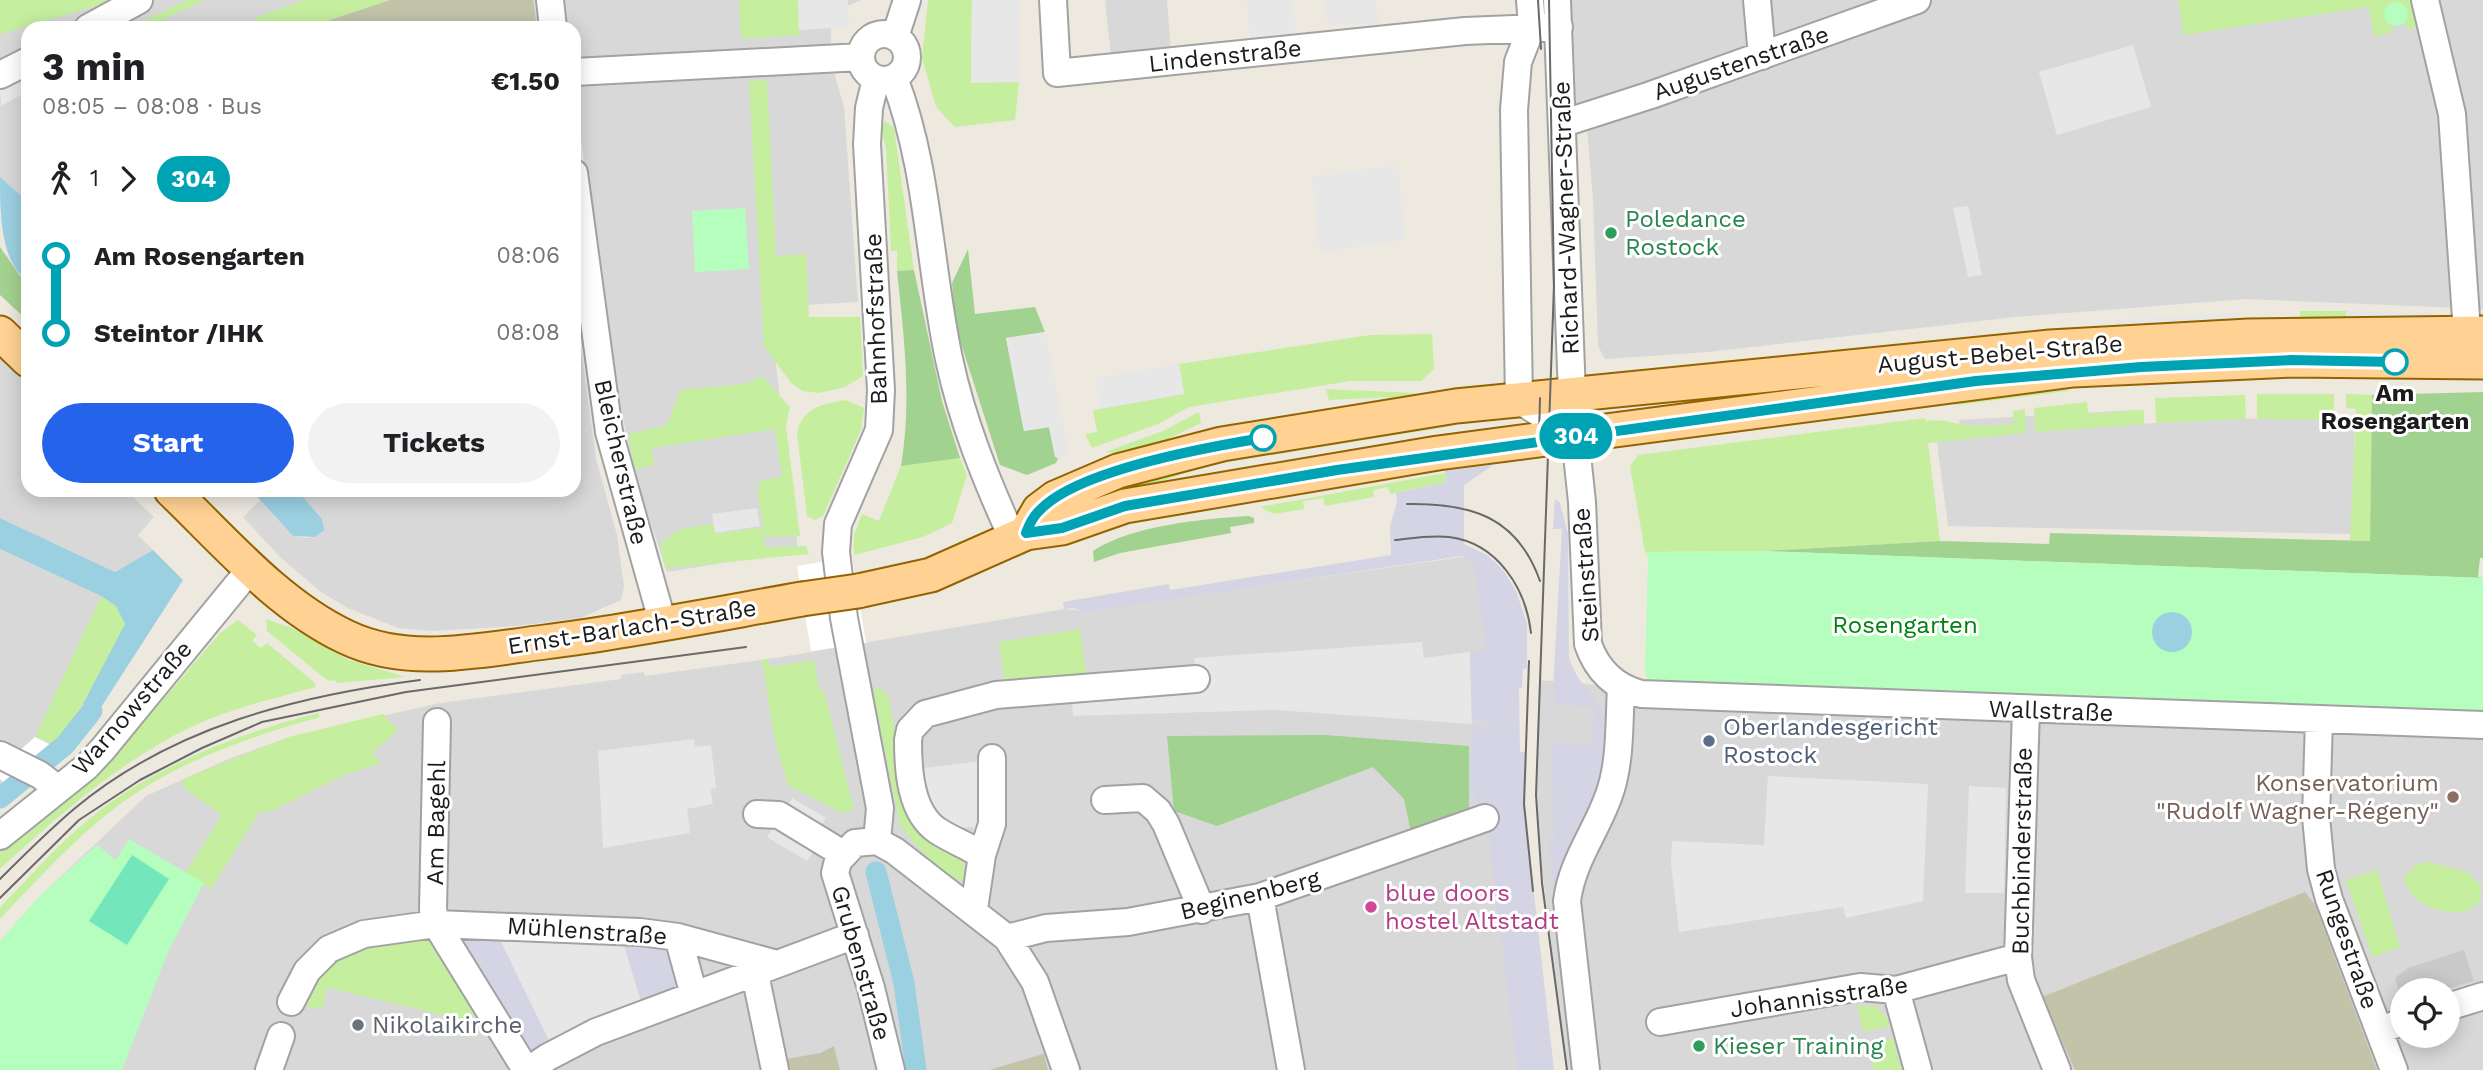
<!DOCTYPE html>
<meta charset="utf-8">
<style>
:root{--surface:#fff;--page:#f2f2f2;--text:#202124;--muted:#757577;--accent:#2563eb}
body{margin:0;font-family:"Work Sans",sans-serif;background:var(--page);color:var(--text);height:100vh;display:flex;flex-direction:column;font-size:26px;white-space:nowrap}
*{box-sizing:border-box;margin:0}
p{font-size:23px;color:var(--muted)}
.icon{flex:none;width:38px;height:38px;fill:none;stroke:currentColor;stroke-width:2;stroke-linecap:round;stroke-linejoin:round}
.map{position:relative;flex:1;overflow:hidden}
.sheet{position:absolute;left:21px;top:21px;width:560px;height:476px;display:flex;flex-direction:column;background:var(--surface);border-radius:21px;box-shadow:0 4px 18px #0003}
.sheet>*{flex:none}
.badge{padding:0 14px;border-radius:23px;font-size:24px;line-height:46px}
.controls{position:absolute;left:2390px;top:978px;display:grid;gap:14px}
.controls a{display:grid;place-items:center;width:70px;height:70px;border-radius:50%;background:var(--surface);box-shadow:0 4px 18px #0003;font-size:35px}
.map>.badge{position:absolute;translate:-50% -50%;box-shadow:0 0 0 4px #fff}
.legs{display:flex;align-items:center;gap:10px;height:77px;padding:0 21px;font-size:23px}
.legs p{margin-inline-start:auto}
.headline{display:flex;align-items:center;justify-content:space-between;height:119px;padding:0 21px}
h1{font-size:38px;font-weight:700;line-height:52px}
.action{display:flex;gap:14px;margin-top:auto;padding:14px 21px}
.action a{flex:1;height:80px;border-radius:42px;background:var(--accent);color:#fff;font-size:28px;font-weight:700;line-height:80px;text-align:center}
.action a+a{background:var(--page);color:var(--text)}
ul{padding:0 21px;list-style:none}
li{display:flex;align-items:center;gap:24px;height:77px;font-size:26px}
li i{display:grid;place-items:center;width:10px;height:100%;margin:0 9px;background:currentColor}
li i::after{content:'';width:18px;height:18px;margin:-9px;border:5px solid;border-radius:50%;background:var(--surface)}
li p{margin-inline-start:auto}
li:first-child i{background:linear-gradient(#0000 50%,currentColor 0)}
li:last-child i{background:linear-gradient(currentColor 50%,#0000 0)}
.map>svg:first-child{display:block}
.residential{fill:#d9d8d8;fill-rule:evenodd}
.religious{fill:#c9c9c9}
.construction{fill:#c3c3aa}
.grass{fill:#c5ee9f}
.forest{fill:#a2d290}
.park{fill:#b6febd}
.pitch{fill:#74e6bb}
.parking{fill:#e7e7e7}
.plaza{fill:#d4d4e4}
.water{fill:#9bd0e1}
.pier{fill:#fff}
.lines{fill:none;stroke-linecap:round;stroke-linejoin:round}
.canal{stroke:#9bd0e1;stroke-width:21}
.minor-casing{stroke:#a2a2a2;stroke-width:30}
.major-casing{stroke:#926400;stroke-width:37}
.minor{stroke:#fff;stroke-width:26}
.major{stroke:#ffd293;stroke-width:33}
.tram{stroke:#696969;stroke-width:2}
.major-bridge-casing{stroke:#926400;stroke-width:37;stroke-linecap:butt}
.major-bridge{stroke:#ffd293;stroke-width:33}
.line-1-casing{stroke:#fff;stroke-width:16}
.line-1{stroke:#00a3b4;stroke-width:10}
.leisure-dot{fill:#2e9e5b;stroke:#fff;stroke-width:2.5}
.stop-1-dot{fill:#fff;stroke:#00a3b4;stroke-width:3.5}
.service-dot{fill:#5c6f8a;stroke:#fff;stroke-width:2.5}
.education-dot{fill:#8d6e63;stroke:#fff;stroke-width:2.5}
.hotel-dot{fill:#d1479c;stroke:#fff;stroke-width:2.5}
.worship-dot{fill:#6b7280;stroke:#fff;stroke-width:2.5}
.labels{text-anchor:middle;dominant-baseline:central;stroke-width:6;stroke-linejoin:round;paint-order:stroke}
.street-label{font-size:24px;fill:#1b1b1b;stroke:#fff}
.leisure-label{font-size:24px;fill:#27864d;stroke:#fff;text-anchor:start}
.stop-label{font-size:24px;font-weight:bold;fill:#1b1b1b;stroke:#fff}
.park-label{font-size:24px;fill:#01820d;stroke:#fff}
.service-label{font-size:24px;fill:#4e5e75;stroke:#fff;text-anchor:start}
.education-label{font-size:24px;fill:#785e54;stroke:#fff;text-anchor:end}
.hotel-label{font-size:24px;fill:#b23c85;stroke:#fff;text-anchor:start}
.worship-label{font-size:24px;fill:#5b616d;stroke:#fff;text-anchor:start}
</style>
<div class="map">
<svg width="2483" height="1070" viewBox="0 0 2483 1070">
<rect width="100%" height="100%" fill="#eee9df"/>
<!-- residential -->
<path class="residential" d="M0,0h535l3,28h-510v174l-28,-25z
M559,0h302l-29,13 -2,45 14,49 14,195 -89,5 29,244 -131,21 -31,-94 -28,-129 -34,-266v-55h-12z
M1105,0h62l4,51 -60,5z
M1568,0h915v309l-237,-10 -230,18 -308,35 -103,7 -7,-13 -5,-147 -7,-83 -12,-14z
M574,300l22,158 21,77 7,52 -3,13 -41,18 -63,8 -84,5 -35,-3 -50,-20 -27,-16 -41,-35 -37,-40 17,-17 33,36 14,2 8,-1 7,-18 -25,-29h277z
M0,350l28,29v111h98l28,27 -16,18 15,15 -38,22 -115,-54z
M2134,410l1,14 129,-6 91,2 -4,114 -403,-8 -12,-91 25,-3 -2,-12z
M0,549l101,47 25,28 -43,80 13,11 -29,38 -67,53z
M1483,554l52,516h-1535v-129l39,-44 107,-101 80,-36 63,-23 151,-34 181,-24v-4l23,-3 1,4 136,-19 283,-48 20,2z
M1539,680l82,7 862,38v345h-916l-28,-225 -3,-50zM2403,990h45v46h-45z"/>
<!-- religious -->
<path class="religious" d="M2464,950l10,31 -31,9h-40v6l-3,-2 -5,-16 13,-10z"/>
<!-- construction -->
<path class="construction" d="M390,0h143l4,28h-231z
M2305,892l10,13 62,165h-302l-33,-73z
M834,1046l6,24h-51l-2,-11 33,-6z
M1044,1054l4,16h-59l51,-15z"/>
<!-- grass -->
<path class="grass" d="M0,0h106l1,3 -107,31z
M188,0h17l-61,28h-16z
M305,0h85l-84,28h-70l19,-7 -1,-3z
M739,0h59l2,35 -59,4z
M928,0h44l-1,82h48l-4,38 -60,7 -19,-20 -14,-49z
M2178,0h232l7,27 -11,2 -1,-24 -15,-3 -2,24h4l1,6 -19,5 -5,-30 -186,28z
M767,80l9,176 30,-2 3,63h51l3,59 -18,11 -26,6 -16,-2 -12,-8 -27,-37 -15,-265z
M885,121l9,7 20,142 -17,1v-20h-6l-5,-103 -5,-19z
M2300,311h46v8h-46z
M1432,334l2,35 -13,12h-71l-161,26 -31,17 -66,24 -7,-14 12,-2 -4,-22 91,-16 -5,-30 191,-29z
M762,376l28,31 -4,19 14,110 -35,1 -8,-47 3,-1 -1,-8 23,-4 -7,-48 -123,19 2,17 -19,4 -7,-35 39,-9 13,-35 64,-6z
M2067,384l1,7 -111,14 -4,-5z
M1326,389l89,4v3l-86,4z
M2257,394h77v26l-77,-1z
M2346,394l26,1 -2,146 -20,-1 6,-131 -10,-1z
M2245,395l1,24 -90,4 -1,-25z
M846,400l18,8 -3,22 -38,86 -8,4 -8,-4 -10,-83c6,-26 26,-29 49,-33z
M2087,402l1,12 56,-4v14l-109,8 -1,-24z
M2025,409l1,24 -98,10 12,98 -177,10 -118,1 -15,-86 8,-11 287,-37 1,3c17,-3 26,3 43,4 14,2 30,0 44,-1v-13z
M1199,412l2,11c-27,13 -66,34 -96,29l58,-21z
M1451,415l2,11 -244,39 -128,44 25,-21 60,-22z
M960,458l7,17 -15,48 -29,14 -69,18v-20l8,-21 17,7 22,-55z
M1445,473l1,9 -56,12 -2,-7 -15,3 1,7 -49,9 -2,-8 -20,3 1,8 -30,5 -14,-7z
M713,524l2,10 47,-7 3,20 41,-1 3,8 -144,14 -5,-25 21,-14z
M101,596l15,10 10,18 -43,80 -28,41 -20,-8z
M266,619l26,9 57,32 57,17 -69,6 -2,-3 -7,1 -61,-50z
M238,620l19,15 -5,6 9,7 6,-5 47,39 2,5c-41,11 -84,21 -123,39 -73,35 -134,89 -193,143v-18l127,-109 93,-109z
M1080,629l7,50 -82,9 -6,-46z
M768,659l2,8 44,-7 5,30h5l30,120 -12,3 -54,-28 -13,-44 -13,-81z
M877,686l11,9 25,129 7,10 45,23 -3,5 5,10 -5,8c-18,0 -51,-40 -62,-55l-27,-132z
M318,713l2,4c-71,20 -145,45 -205,91 -42,32 -78,72 -115,111v-11l6,-7c23,-23 44,-48 68,-69 67,-61 158,-97 244,-119z
M383,714l15,16 -26,23 9,10 -37,12 -72,36 -13,1 -48,77 -8,-5 -35,68 17,-79 37,-58 -38,-27 -1,-9 106,-42z
M2429,862l38,10 14,14 -1,15c-20,24 -72,6 -76,-24l13,-13z
M2377,870l23,77 -28,10 -26,-77z
M426,936l46,74 3,27 -27,-6 2,-14 -120,-29h-3l-5,22 -20,-5c37,-63 57,-60 124,-69z
M1857,1006h18l11,10 4,10 -26,6z
M1893,1038l8,32h-27l-7,-25z"/>
<!-- forest -->
<path class="forest" d="M0,247l21,30 7,3v41l-28,-26z
M968,249l7,65 60,-7 10,25 -39,6 18,93 25,-4 6,30 4,-1 -3,7 -29,12 -27,-10 -45,-140 -3,-42z
M914,270l28,131 18,57 -59,8c11,-65 3,-130 -4,-195z
M2483,392v166h-3l-2,19 5,1 -720,-27 177,-10 109,3 1,-11 320,8 2,-146z
M1249,516l5,2v5l-24,4 1,6 -111,20 -26,9 -1,-11c39,-26 110,-32 156,-35z
M1325,735l144,11v70l-58,17 -7,-34 -31,-32 -156,59 -43,-15 -7,-75z"/>
<!-- park -->
<path class="park" d="M2384 14a12 12 0 1 1 24 0a12 12 0 1 1-24 0Z
M745,208l4,61 -54,3 -3,-61z
M1763,551l720,27v138l-833,-31 -5,-13 3,-113 -3,-7z
M129,839l75,44 -36,69 -46,118h-122v-129l39,-44 58,-52 19,15z"/>
<!-- pitch -->
<path class="pitch" d="M132,855l37,24 -42,66 -38,-24z"/>
<!-- parking -->
<path class="parking" d="M798,0h50l1,27 -50,3z
M972,0h48l-1,82 -48,1z
M1246,0h46l4,34 -45,6z
M1324,0h52l2,25 -50,-1z
M2133,45l18,62 -94,28 -18,-63z
M28,74v17l-27,15 -1,-16z
M1398,165l7,75 -85,12 -8,-75z
M1968,206l14,69 -14,2 -15,-69z
M2346,311l88,1 -1,8 -87,-1z
M2239,313l1,9 -124,7v-9z
M1045,332l24,122 -13,4 -7,-31 -25,4 -18,-93z
M1179,364l5,30 -85,15 -3,-31z
M757,508l3,18 -45,7 -3,-19z
M1422,642l2,16 46,-6 2,72 -196,-14 -203,6 -2,-28 125,-9 -2,-21z
M694,739l1,8 16,-2 5,43 -6,1 3,15 -26,5 3,24 -87,15 -5,-97z
M983,761l3,72h-12l-1,-6 -28,1 -1,-10 -13,1 -7,-51z
M1768,776l160,8 -5,117 -77,17 -3,-11 -164,25 -8,-69 1,-22 92,4z
M1969,786l37,2 -2,105h-39z
M792,798l34,20 -8,12 -33,-20z
M775,825l40,24 -8,12 -40,-24z
M498,936l124,2 21,70 -92,37z"/>
<!-- plaza -->
<path class="plaza" d="M1493,465l-29,20v59l23,11 16,15 13,21 11,32v45l-4,1 -1,19h-3l1,64h5l-1,53 30,265h-37l-29,-241 -5,-19 -13,-22 2,-64 22,2 1,-4 -23,-2 -2,-68 16,-2 -12,-86 -12,-8 -378,56 -11,-4 -9,1 -1,-7 106,-18 1,6 221,-35 -1,-29 7,-24 -1,-9 50,-11 -1,-11z
M1555,499l5,4 8,31 1,125 8,17 27,37 3,16 -5,54 -10,27 -25,43 -9,39 -4,1 -5,-50 5,-1 -3,-100 41,2 3,-37 -43,-3 3,-5 1,-11h-3l9,-159h-9z
M498,936l53,109 -19,8 -13,-9 -56,-88 2,-12 11,-6z
M622,938l59,8 11,43 -49,19z"/>
<!-- water -->
<path class="water" d="M0,177l28,25v78c-28,-16 -28,-70 -28,-103z
M251,490h46l25,29 2,11 -9,7 -22,-1z
M0,518l115,54 38,-22 30,30 -87,135 -13,-11 42,-80 -9,-18 -15,-10 -101,-47z
M2152 632a20 20 0 1 1 40 0a20 20 0 1 1-40 0Z"/>
<!-- pier -->
<path class="pier" d="M852,557l14,86 -55,8 -14,-85z
M35,737l32,16 -52,40 -15,-14v-11z"/>
<g class="lines">
<!-- canal -->
<path class="canal" d="M0,798l65,-53 27,-34
M876,872l28,111 12,87"/>
<!-- minor casing -->
<g class="minor-casing">
<path id="minor" d="M550,0l3,28
M1053,0l4,73 408,-42 94,-4
M1530,0l2,26 -14,36 -4,48 5,290 56,36 7,66 6,142c9,26 26,43 53,50l842,31
M1557,0l15,395
M1757,0l5,56
M2425,0l27,114 15,218
M88,28l51,-28
M861 57a23 23 0 1 1 46 0a23 23 0 1 1-46 0Z
M895,37l12,-37
M574,72l287,-15
M0,75l28,-14
M894,78c35,90 35,188 55,281 13,62 38,123 64,180
M876,79l-7,29 -2,36 14,246 -2,40 -41,94 -2,28 8,66 36,190 -3,33
M1564,123l87,-28 266,-95
M574,173l35,259 54,192
M2026,710l-8,247 3,23 36,90
M2319,720l-3,97 5,52 8,30 65,171
M437,722l-4,187 3,15 90,146
M0,755l40,20 18,14
M1105,800l38,-2 15,13 8,13 36,86
M757,814l22,1 64,39
M0,836l86,-69 16,-17 150,-183
M982,855c-14,-9 -30,-15 -44,-24 -28,-18 -30,-62 -30,-91l2,-10 15,-16 71,-19 200,-16
M1260,897l31,173
M974,909l8,-54 10,-31v-66
M678,937l16,58
M1007,938l39,-10 82,-6 132,-25 225,-79
M755,974l20,96
M1896,990l22,80
M291,1002l16,-31 22,-22 35,-15 72,-10 204,8 38,5 99,27
M2448,1007l35,-11
M1660,1022l200,-35 36,3 122,-33
M2379,1030l24,-8
M269,1070l12,-34
M529,1070l19,-13 48,-25 259,-97
M891,1070l-20,-82 -36,-115 3,-12 17,-18 22,-2 18,10 112,87 28,44 31,88
M1586,1070l-19,-169c5,-40 29,-69 42,-106 12,-33 10,-74 12,-108"/>
</g>
<!-- major casing -->
<g class="major-casing">
<path id="major" d="M0,333l28,27
M171,490c53,51 107,115 175,147 62,30 134,13 199,5 86,-11 172,-28 257,-43
M1026,533l13,-23 16,-12 63,-27 104,-27 234,-38 594,-59 199,-11 234,-3
M858,591l73,-16 95,-42 36,-5 63,-22 313,-53 635,-83 218,-10 192,2"/>
</g>
<!-- minor -->
<use href="#minor" class="minor"/>
<!-- major -->
<use href="#major" class="major"/>
<!-- tram -->
<path class="tram" d="M1538,0l3,49
M1549,0l5,285 -18,510 6,88 25,187
M1539,437l1,-39
M1407,504c63,-1 110,12 133,77
M1395,540c18,-2 36,-5 54,-3 49,6 77,52 82,96
M1529,661l-5,143 9,87
M0,879c24,-24 48,-48 74,-70 98,-82 222,-113 346,-129
M0,898l79,-78 61,-40 62,-32 60,-26 144,-30 340,-45"/>
<!-- major-bridge casing -->
<g class="major-bridge-casing">
<path id="major-bridge" d="M802,599l56,-8"/>
</g>
<!-- major-bridge -->
<use href="#major-bridge" class="major-bridge"/>
</g>
<g class="lines">
<!-- line-1 casing -->
<g class="line-1-casing">
<path id="line-1" d="M1263,438c-55,9 -185,32 -223,72 -7,6 -11,15 -14,23l36,-5 63,-22 212,-36 639,-89 165,-14 150,-7 104,2"/>
</g>
<!-- line-1 -->
<use href="#line-1" class="line-1"/>
</g>
<!-- markers -->
<g class="leisure-dot">
<circle cx="1611" cy="233" r="7"/>
<circle cx="1699" cy="1046" r="7"/>
</g>
<g class="stop-1-dot">
<circle cx="2395" cy="362" r="12"/>
<circle cx="1263" cy="438" r="12"/>
</g>
<circle class="service-dot" cx="1709" cy="741" r="7"/>
<circle class="education-dot" cx="2453" cy="797" r="7"/>
<circle class="hotel-dot" cx="1371" cy="907" r="7"/>
<circle class="worship-dot" cx="358" cy="1025" r="7"/>
<g class="labels">
<!-- street labels -->
<g class="street-label">
<text transform="translate(1225 56) rotate(-6)">Lindenstraße</text>
<text transform="translate(1741 63) rotate(-19)">Augustenstraße</text>
<text transform="translate(1566 218) rotate(-92)">Richard-Wagner-Straße</text>
<text transform="translate(876 319) rotate(-92)">Bahnhofstraße</text>
<text transform="translate(2000 354) rotate(-5)">August-Bebel-Straße</text>
<text transform="translate(621 462) rotate(77)">Bleicherstraße</text>
<text transform="translate(1586 575) rotate(-94)">Steinstraße</text>
<text transform="translate(632 627) rotate(-9)">Ernst-Barlach-Straße</text>
<text transform="translate(132 708) rotate(-49)">Warnowstraße</text>
<text transform="translate(2051 711) rotate(2)">Wallstraße</text>
<text transform="translate(436 823) rotate(-89)">Am Bagehl</text>
<text transform="translate(2022 851) rotate(-89)">Buchbinderstraße</text>
<text transform="translate(1250 895) rotate(-14)">Beginenberg</text>
<text transform="translate(587 931) rotate(4)">Mühlenstraße</text>
<text transform="translate(2347 939) rotate(71)">Rungestraße</text>
<text transform="translate(861 963) rotate(74)">Grubenstraße</text>
<text transform="translate(1819 997) rotate(-8)">Johannisstraße</text>
</g>
<!-- leisure labels -->
<g class="leisure-label">
<text x="1625" y="219">Poledance<tspan x="1625" dy="28">Rostock</tspan></text>
<text x="1713" y="1046">Kieser Training</text>
</g>
<!-- stop labels -->
<g class="stop-label">
<text x="2395" y="393">Am<tspan x="2395" dy="28">Rosengarten</tspan></text>
</g>
<!-- park labels -->
<g class="park-label">
<text x="1905" y="625">Rosengarten</text>
</g>
<!-- service labels -->
<g class="service-label">
<text x="1723" y="727">Oberlandesgericht<tspan x="1723" dy="28">Rostock</tspan></text>
</g>
<!-- education labels -->
<g class="education-label">
<text x="2439" y="783">Konservatorium<tspan x="2439" dy="28">"Rudolf Wagner-Régeny"</tspan></text>
</g>
<!-- hotel labels -->
<g class="hotel-label">
<text x="1385" y="893">blue doors<tspan x="1385" dy="28">hostel Altstadt</tspan></text>
</g>
<!-- worship labels -->
<g class="worship-label">
<text x="372" y="1025">Nikolaikirche</text>
</g>
</g>
</svg>
<div class="controls">
<a><svg class="icon" aria-label="locate" viewBox="0 0 24 24"><circle cx="12" cy="12" r="6"/><path d="M12 2v4M12 18v4M2 12h4M18 12h4"/></svg></a>
</div>
<b class="badge" style="left:1576px;top:436px;background:#00a3b4;color:#fff">304</b>
<section class="sheet">
<div class="headline"><div><h1>3 min</h1><p>08:05 – 08:08 · Bus</p></div><b>€1.50</b></div>
<div class="legs"><svg class="icon" aria-label="walk" viewBox="0 0 24 24"><circle cx="13" cy="4" r="2"/><path d="M13 8l-2 6 4 7M11 14l-3 7M7 12l3-4h3l4 4"/></svg>1<svg class="icon" aria-label="forward" viewBox="0 0 24 24"><path d="M9 5l7 7-7 7"/></svg><b class="badge" style="background:#00a3b4;color:#fff">304</b></div>
<ul>
<li><i style="color:#00a3b4"></i><b>Am Rosengarten</b><p>08:06</p></li>
<li><i style="color:#00a3b4"></i><b>Steintor /IHK</b><p>08:08</p></li>
</ul>
<div class="action"><a>Start</a><a>Tickets</a></div>
</section>
</div>
